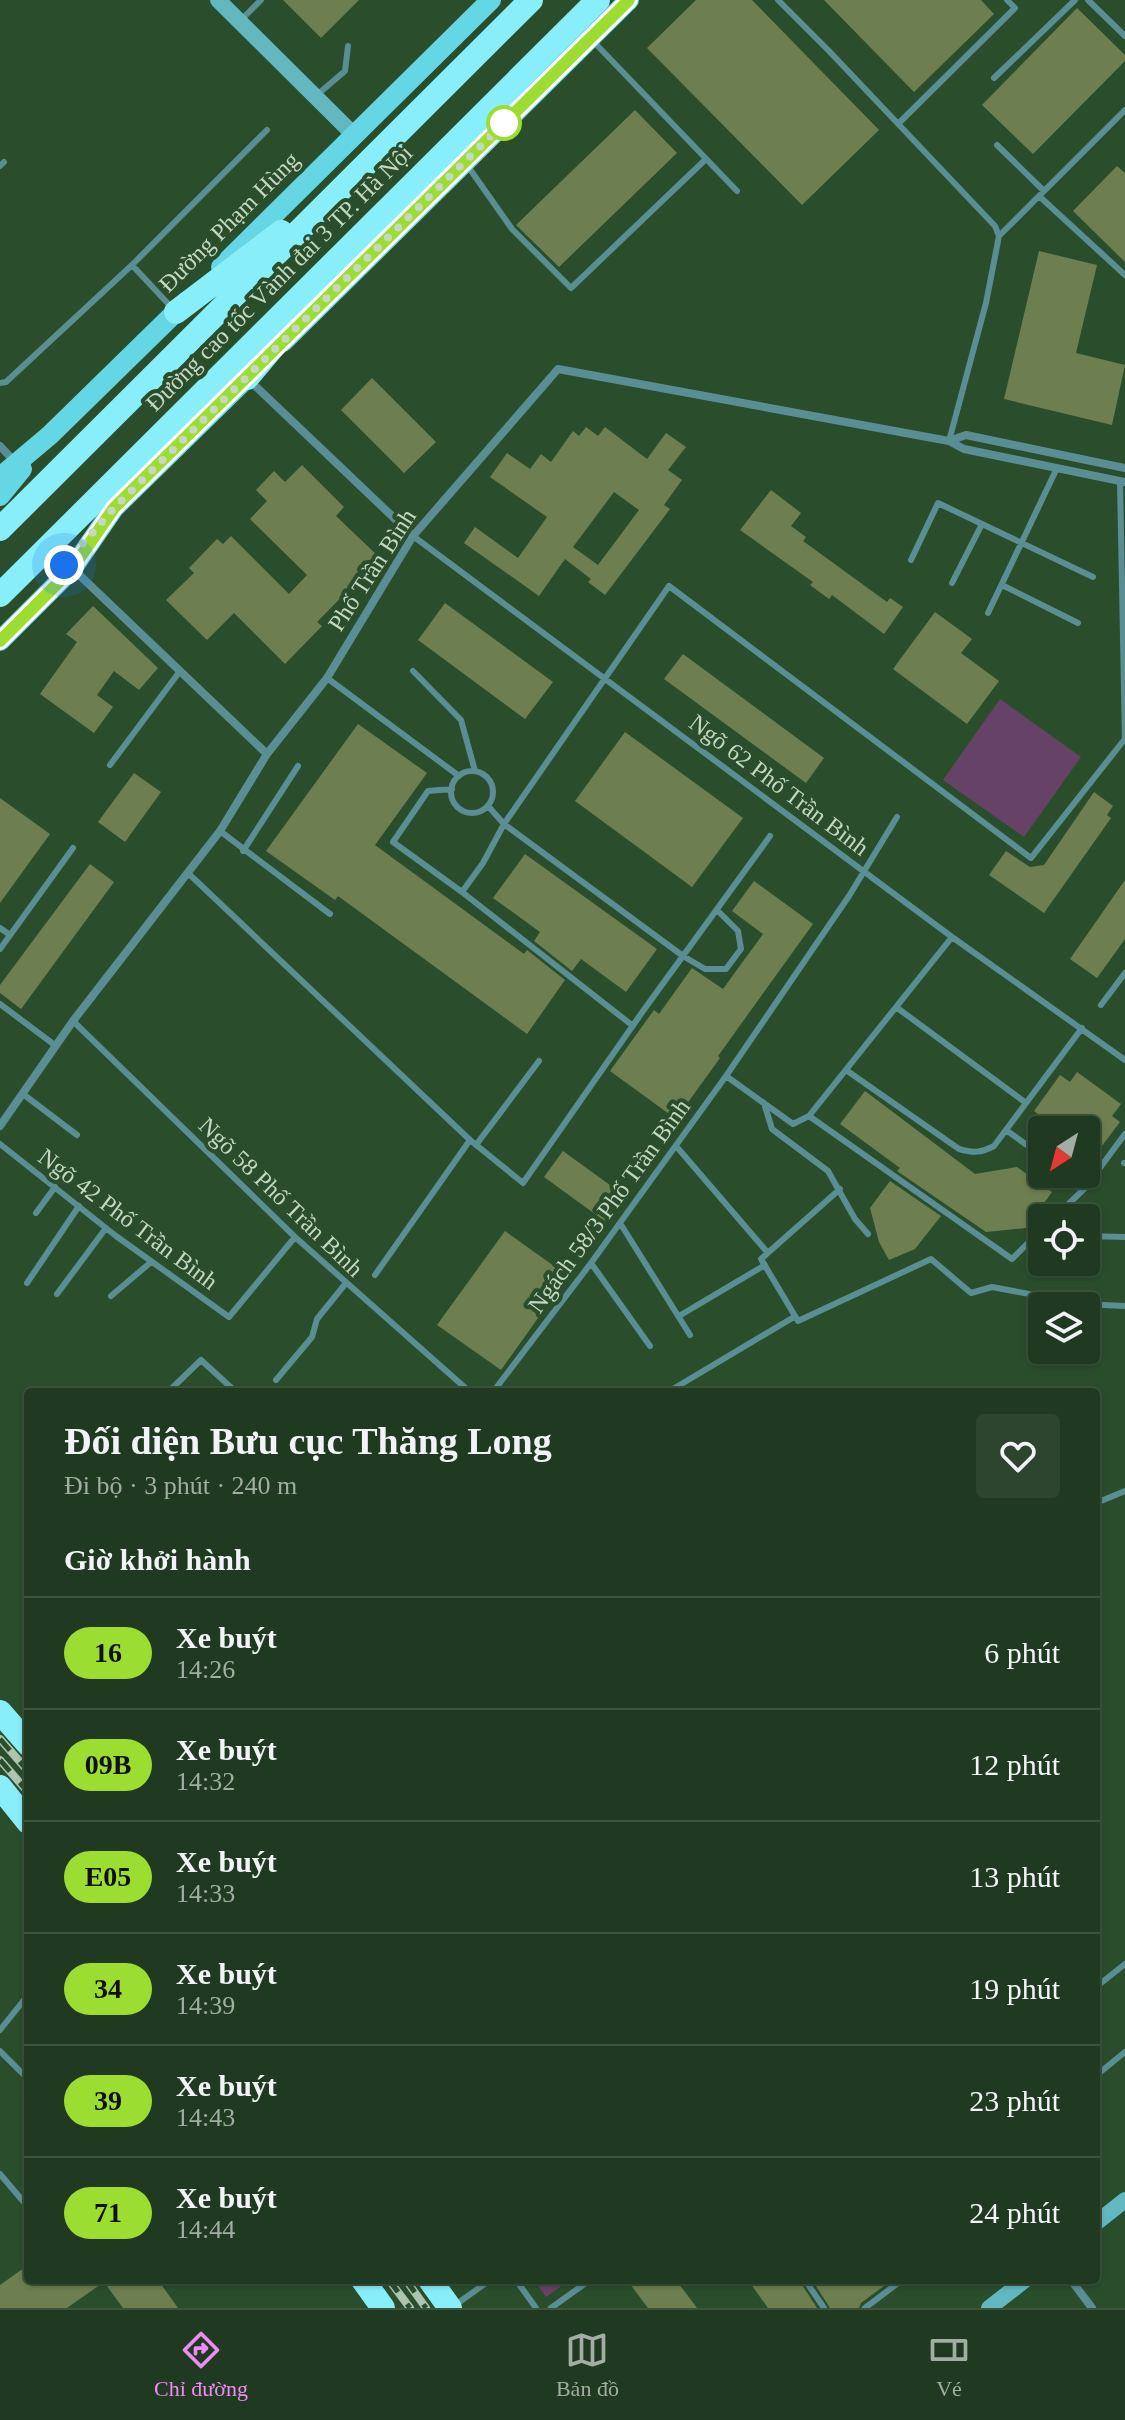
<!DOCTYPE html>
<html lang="vi">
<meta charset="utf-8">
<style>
:root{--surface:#203a21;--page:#2d452e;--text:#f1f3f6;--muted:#a2ada5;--line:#3d543f;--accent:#f08bf5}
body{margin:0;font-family:"Times New Roman",serif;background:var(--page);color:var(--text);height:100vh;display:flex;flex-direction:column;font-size:30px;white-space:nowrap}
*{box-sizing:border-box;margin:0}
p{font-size:26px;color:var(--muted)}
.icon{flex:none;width:44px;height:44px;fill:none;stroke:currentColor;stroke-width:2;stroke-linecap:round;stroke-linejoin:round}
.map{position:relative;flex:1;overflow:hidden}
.sheet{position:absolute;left:24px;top:1388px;width:1076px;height:896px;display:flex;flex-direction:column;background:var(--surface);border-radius:8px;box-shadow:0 2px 6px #0004,0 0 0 2px var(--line)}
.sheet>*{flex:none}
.badge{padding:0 16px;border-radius:26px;font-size:28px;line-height:52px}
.needle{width:52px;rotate:216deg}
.buttons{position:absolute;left:1028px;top:1116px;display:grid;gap:16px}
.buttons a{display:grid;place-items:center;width:72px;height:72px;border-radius:8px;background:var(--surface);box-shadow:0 2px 6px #0004,0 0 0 2px var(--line);font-size:40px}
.you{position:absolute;width:40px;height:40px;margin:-20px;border:6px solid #fff;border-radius:50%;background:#1a73e8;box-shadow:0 0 0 12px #1a73e833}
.map>.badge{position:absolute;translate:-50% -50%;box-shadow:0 0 0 4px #fff}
h2{padding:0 40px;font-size:30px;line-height:72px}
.round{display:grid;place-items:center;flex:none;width:84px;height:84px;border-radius:8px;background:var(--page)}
.headline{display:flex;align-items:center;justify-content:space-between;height:136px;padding:0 40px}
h1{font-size:38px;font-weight:600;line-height:60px}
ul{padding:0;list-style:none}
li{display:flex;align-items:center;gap:24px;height:112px;padding:0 40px;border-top:2px solid var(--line)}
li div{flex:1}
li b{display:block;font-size:30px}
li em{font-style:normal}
li .badge{min-width:88px;font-weight:700;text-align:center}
.menu{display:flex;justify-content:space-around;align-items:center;height:112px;border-top:2px solid var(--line);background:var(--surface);font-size:22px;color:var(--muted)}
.menu a{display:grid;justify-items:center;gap:4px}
.menu .active{color:var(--accent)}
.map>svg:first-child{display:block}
.green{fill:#664267}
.building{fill:#6d7f50;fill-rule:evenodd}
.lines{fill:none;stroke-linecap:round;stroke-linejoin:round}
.lane{stroke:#5b8e94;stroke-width:6}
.street{stroke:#5b8e94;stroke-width:8}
.secondary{stroke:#63b7c0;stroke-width:16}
.primary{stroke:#65d6e3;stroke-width:20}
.highway{stroke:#87eefa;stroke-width:24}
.rail-casing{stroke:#aec4ae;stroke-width:8}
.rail{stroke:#2a4e2c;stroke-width:5;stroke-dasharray:15;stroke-linecap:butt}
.line-casing{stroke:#fff;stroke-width:18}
.line{stroke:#9cdd31;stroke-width:12}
.walk{stroke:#c4d8c4;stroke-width:8;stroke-dasharray:0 14.4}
.stop-dot{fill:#fff;stroke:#9cdd31;stroke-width:4}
.labels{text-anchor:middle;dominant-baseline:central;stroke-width:8;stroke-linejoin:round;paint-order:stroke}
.street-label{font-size:24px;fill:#c4d8c4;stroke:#2a4e2c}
</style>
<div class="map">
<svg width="1125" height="2308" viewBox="0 0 1125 2308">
<rect width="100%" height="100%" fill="#2a4e2c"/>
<!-- green -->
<path class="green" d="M1000,699l81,58 -57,80 -81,-57z
M534,2280h36l-24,17z"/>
<!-- building -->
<path class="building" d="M283,0h76l-38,38z
M696,0h56l127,130 -77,75 -155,-157z
M824,0h157l13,14 -80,78z
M1077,8l48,47v6l-92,93 -51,-49z
M635,110l42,43 -118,114 -43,-42z
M1117,166l8,7v89l-52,-51z
M1039,251l58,14 -21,88 49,12 -13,60 -108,-26z
M372,378l64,64 -32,31 -63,-63z
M586,427l12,9 7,-9 42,32 19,-26 20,14 -18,23 14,10 -18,25 6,4 -65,86 -17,-13 3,-3 -26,-20 -26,37 -75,-53 11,-16 43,31 29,-41 -57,-40 17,-24 23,16 11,-15 10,8 22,-31 6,5zM614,492l25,18 -41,55 -25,-18z
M302,465l42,42 -8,9 44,42 -63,64 5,4 -37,38 -51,-51 -27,27 -41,-40 28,-27 -5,-5 28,-29 6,5 8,-8 58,58 18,-19 -57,-56 17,-18 -11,-11 18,-19 11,11z
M771,490l30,23 -10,13 15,11 -3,4 84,61 3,-4 13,9 -19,27 -52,-39 -3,4 -19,-14 3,-3 -73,-52z
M445,603l108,79 -28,37 -107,-79z
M93,606l65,62 -19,22 -25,-19 -17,24 16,12 -19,26 -54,-39 37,-52 -11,-8z
M935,612l37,27 -11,14 38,28 -32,43 -74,-55z
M683,654l141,104 -18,25 -142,-104z
M358,724l69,49 -52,72 149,109 3,-4 38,30 -38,54 -189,-138 -3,4 -69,-49z
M625,732l118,86 -51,69 -117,-86z
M134,773l27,19 -36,50 -27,-20z
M1094,792l19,14 -6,9 4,3 -67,95 -55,-38 17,-24 24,16 14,-2z
M0,798l50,36 -50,69z
M525,854l132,95 -31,43 -45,-33 -9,12 -38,-30 6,-9 -47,-34z
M90,864l24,18 -93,127 -21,-16v-8z
M1125,880v59l-28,39 -27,-19z
M754,881l59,43 -95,132 2,2 -44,61 -66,-48 44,-61 5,4 33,-46 31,21 40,-55 -31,-23z
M1077,1072l44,32 -9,12 8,6 -34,45v-37h-48l7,-10 -11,-9 26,-36 10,7z
M865,1091l110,83 42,-7 35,25 -26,36 -40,4 -89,-61 3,-3 -60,-44z
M563,1151l62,45 -19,26 -62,-45z
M890,1181l51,35 -26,33 -26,11 -10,-18 -9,-34z
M505,1231l63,45 -67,94 -64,-45z
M28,2265v15h130l20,28h-55l-19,-26 -37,26h-67v-23z
M627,2280h49l21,28h-49z
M748,2280h51l18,28h-49z
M812,2280h80l-31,23 -2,5h-29z"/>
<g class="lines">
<!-- lane -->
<path class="lane" d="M778,0l51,51 166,175 4,10 -13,67 -37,138
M1088,0l37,36
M242,19l19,-19
M592,40l145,151
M994,78l81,-78
M318,94l27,-23 3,-25
M898,124l117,-116 -8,-8
M997,145l47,46
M467,165l45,64 59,59 135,-129
M0,166l4,-4
M1039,196l86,79
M999,236l126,-126
M132,265l41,44
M0,383l6,-1 126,-117 135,-135
M1120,481l5,260
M413,536l539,401 173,123
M911,560l27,-57 155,74
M952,583l30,-59
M1002,585l76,38
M988,613l69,-145
M413,671l48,49 14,51
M327,678l132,98
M110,765l70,-94
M451 792a21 21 0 1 1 42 0a21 21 0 1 1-42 0Z
M452,789l-24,2 -35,51 69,50 171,134
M488,806l16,18 179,132 22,13h21l15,-20 -3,-18 -21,-21
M220,831l110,83
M243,851l55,-85
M189,874l281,266 53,43 120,-172 127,-175
M462,892l21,-29 21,-39 165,-238 362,272 93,-118
M0,928l10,7
M0,949l73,-101
M0,1004l56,42
M1101,1005l24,-32
M896,1007l130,96
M73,1021l222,216 175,155
M846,1070l113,79c14,4 22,4 35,-3l88,-118
M726,1076l67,48 16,-8 143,-179
M23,1094l54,41
M764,1103l8,26 56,42 27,48 13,15
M809,1116l203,143 30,-30
M1006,1130l36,26
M0,1144l116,92 113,81 66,-80
M476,1145l63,-84
M676,1146l92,107
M1124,1163h1
M1066,1174l19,14
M840,1189l-79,70 37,62 133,-62 40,34 21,-6 90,17 43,2
M36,1213l19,-26
M1054,1218l31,-30 40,-54
M620,1223l70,112
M1086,1236l39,1
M591,1263l59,83
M375,1275l95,-135
M27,1283l52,-77
M57,1294l49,-66
M111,1296l40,-34
M679,1316l86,-51
M276,1380l36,-43 5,-18 29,-36
M168,1392l33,-32 35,32
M493,1392l98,-129 135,-187 123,-180 48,-79
M668,1392l126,-75
M1096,1503l29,-12
M1096,1987l29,-23
M0,2030l28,-35
M0,2051l28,28
M1096,2071l2,3 27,-22
M0,2174l28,33
M516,2280l20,28
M805,2280l19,28
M454,2306l36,-26
M551,2308l39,-28
M865,2308l37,-28"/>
<!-- street -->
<path class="street" d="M250,381l163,155
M949,441l17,-6 159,33
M0,446l14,15
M73,569l194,185
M0,1126l73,-105 147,-190 47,-77 60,-76 86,-142 145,-167 391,72 15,8 161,33
M1071,2280l21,28"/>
<!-- secondary -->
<path class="secondary" d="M218,0l136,135
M1096,2223l29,-23
M989,2308l36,-28"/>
<!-- primary -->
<path class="primary" d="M221,267l270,-267
M283,342l346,-342
M0,477l50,-42 137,-134
M0,496l22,-27
M0,641l72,-72 42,-61 143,-140"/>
<!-- highway -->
<path class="highway" d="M176,312l105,-80
M247,378l42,-50
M0,529l531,-529
M0,595l598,-595
M0,1712l28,32
M0,1787l28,35
M363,2280l20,28
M430,2280l20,28"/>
<!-- rail casing -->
<g class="rail-casing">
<path id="rail" d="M0,1739l28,32
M0,1760l28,32
M389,2280l21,28
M406,2280l20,28"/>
</g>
<!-- rail -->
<use href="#rail" class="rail"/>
</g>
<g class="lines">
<!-- line casing -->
<g class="line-casing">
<path id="line" d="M0,641l72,-72 42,-61 515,-508"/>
</g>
<!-- line -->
<use href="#line" class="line"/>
<!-- walk -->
<path class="walk" d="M64,565l50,-57 390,-385"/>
</g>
<!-- markers -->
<circle class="stop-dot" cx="504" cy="123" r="16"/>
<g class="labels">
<!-- street labels -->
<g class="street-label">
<text transform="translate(229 222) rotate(-45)">Đường Phạm Hùng</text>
<text transform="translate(279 278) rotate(-45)">Đường cao tốc Vành đai 3 TP. Hà Nội</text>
<text transform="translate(372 570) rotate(-57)">Phố Trần Bình</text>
<text transform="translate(779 785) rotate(37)">Ngõ 62 Phố Trần Bình</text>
<text transform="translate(281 1197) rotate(44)">Ngõ 58 Phố Trần Bình</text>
<text transform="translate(609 1206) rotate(-54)">Ngách 58/3 Phố Trần Bình</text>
<text transform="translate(128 1219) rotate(37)">Ngõ 42 Phố Trần Bình</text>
</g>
</g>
</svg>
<div class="buttons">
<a><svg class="needle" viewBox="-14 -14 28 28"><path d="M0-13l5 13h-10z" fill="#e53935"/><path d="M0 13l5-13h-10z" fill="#a2ada5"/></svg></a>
<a><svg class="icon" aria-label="locate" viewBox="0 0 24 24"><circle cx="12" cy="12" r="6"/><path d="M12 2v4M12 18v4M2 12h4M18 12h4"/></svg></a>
<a><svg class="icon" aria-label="layers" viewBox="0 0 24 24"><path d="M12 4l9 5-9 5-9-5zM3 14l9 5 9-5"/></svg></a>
</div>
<div class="you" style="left:64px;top:565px"></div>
<section class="sheet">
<div class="headline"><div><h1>Đối diện Bưu cục Thăng Long</h1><p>Đi bộ · 3 phút · 240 m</p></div><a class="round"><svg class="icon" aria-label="heart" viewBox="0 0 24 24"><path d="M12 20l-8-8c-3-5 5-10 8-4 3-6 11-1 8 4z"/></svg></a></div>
<h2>Giờ khởi hành</h2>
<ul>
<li><span class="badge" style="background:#9cdd31;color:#111">16</span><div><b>Xe buýt</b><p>14:26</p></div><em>6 phút</em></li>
<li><span class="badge" style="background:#9cdd31;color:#111">09B</span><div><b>Xe buýt</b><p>14:32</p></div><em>12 phút</em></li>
<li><span class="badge" style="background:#9cdd31;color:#111">E05</span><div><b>Xe buýt</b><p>14:33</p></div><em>13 phút</em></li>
<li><span class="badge" style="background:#9cdd31;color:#111">34</span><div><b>Xe buýt</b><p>14:39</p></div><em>19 phút</em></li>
<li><span class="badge" style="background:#9cdd31;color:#111">39</span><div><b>Xe buýt</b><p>14:43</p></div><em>23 phút</em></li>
<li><span class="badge" style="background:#9cdd31;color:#111">71</span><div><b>Xe buýt</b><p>14:44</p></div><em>24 phút</em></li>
</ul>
</section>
</div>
<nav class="menu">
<a class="active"><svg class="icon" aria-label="directions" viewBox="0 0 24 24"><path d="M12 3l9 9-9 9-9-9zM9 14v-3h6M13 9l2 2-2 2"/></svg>Chỉ đường</a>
<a><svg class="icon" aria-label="map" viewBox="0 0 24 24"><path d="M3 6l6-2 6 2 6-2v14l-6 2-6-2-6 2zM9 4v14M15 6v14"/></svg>Bản đồ</a>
<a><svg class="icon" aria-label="tickets" viewBox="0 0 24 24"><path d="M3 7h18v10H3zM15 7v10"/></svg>Vé</a>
</nav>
